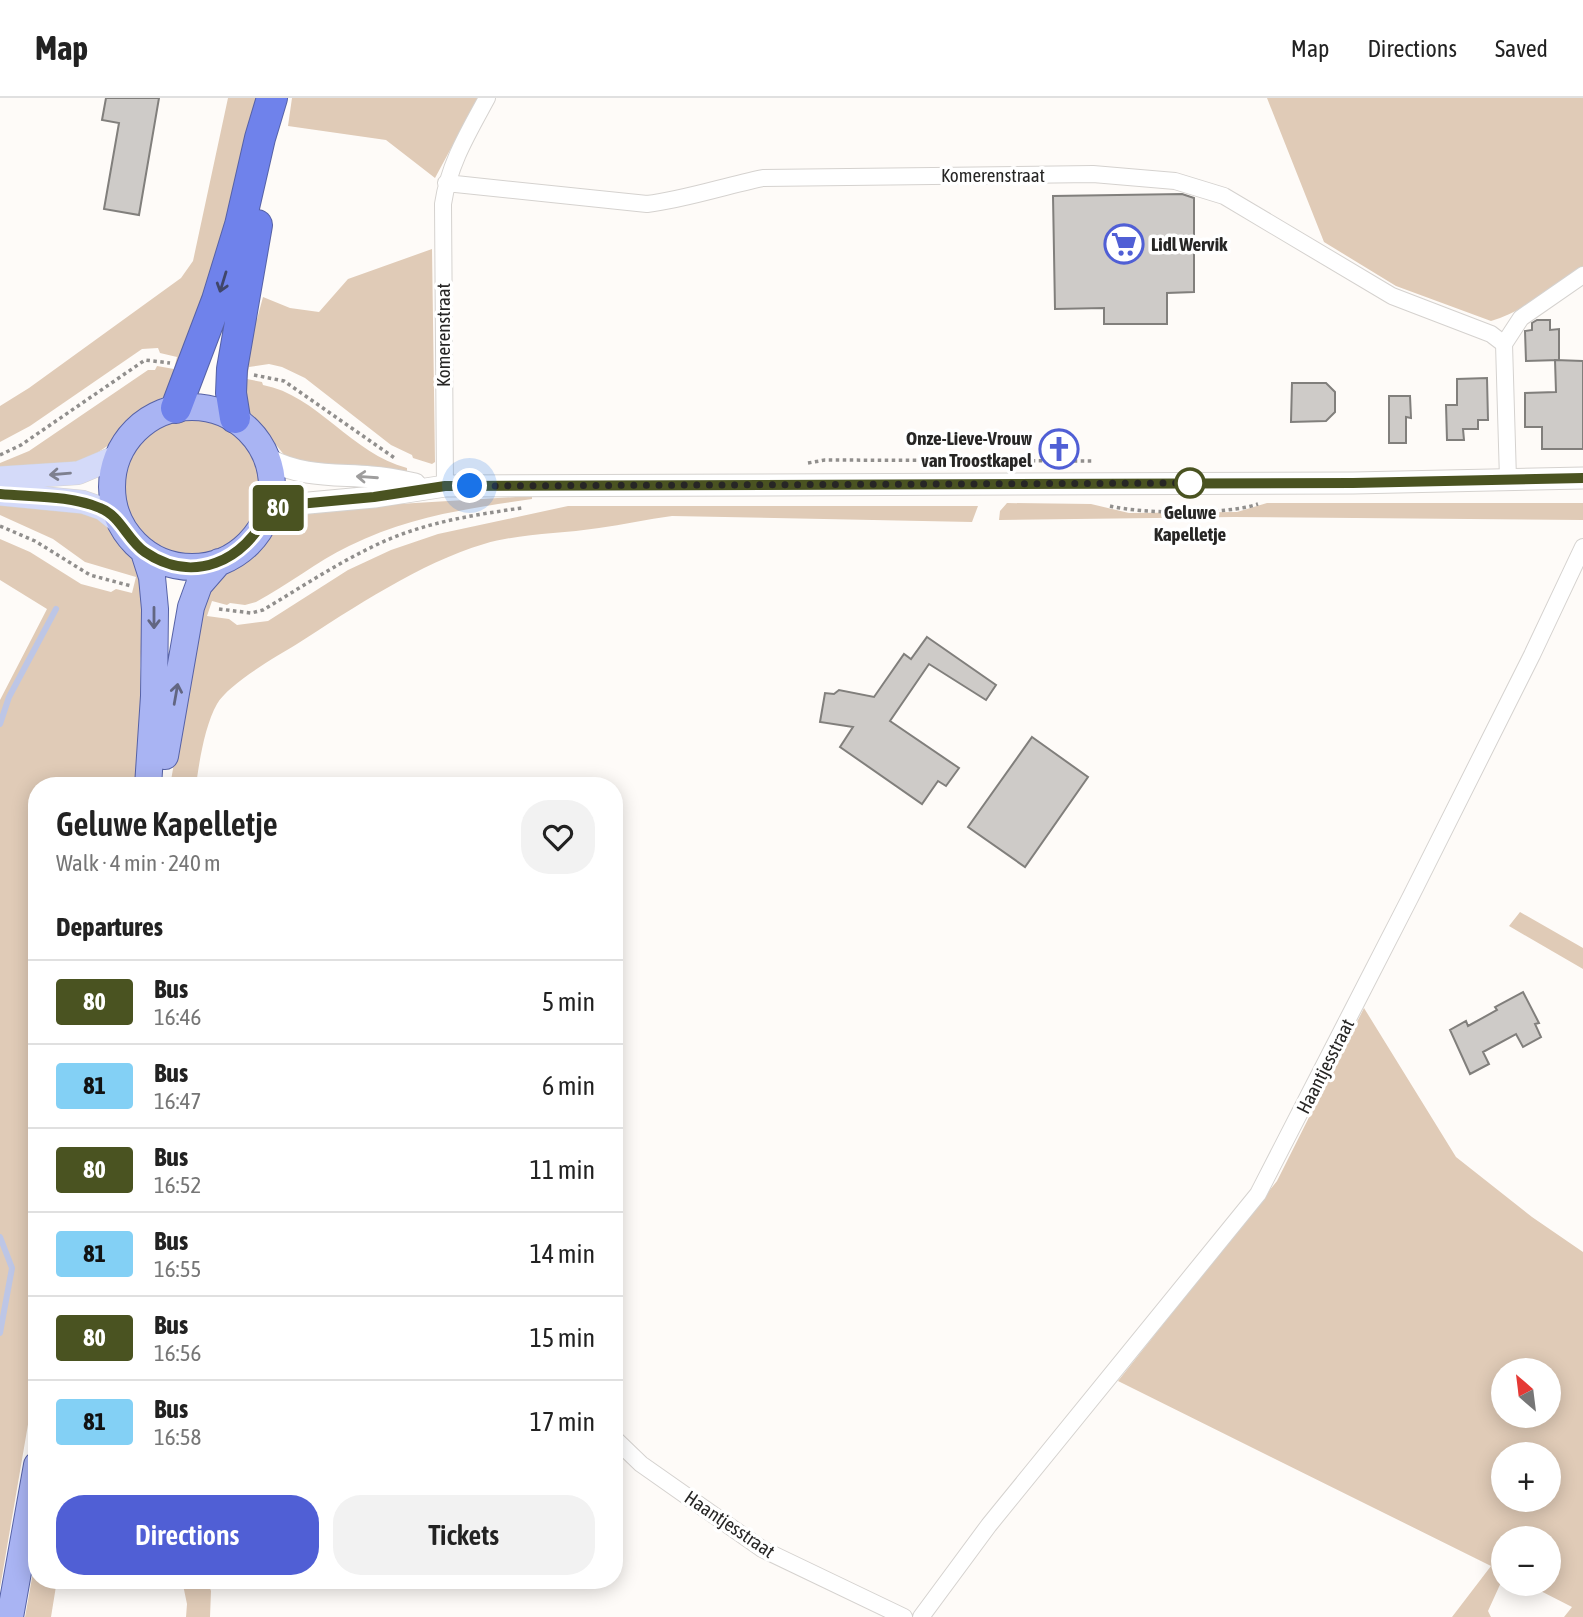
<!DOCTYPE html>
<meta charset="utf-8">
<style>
:root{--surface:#fff;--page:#f2f2f2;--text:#222;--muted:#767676;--line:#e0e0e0;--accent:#505fd5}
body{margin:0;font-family:"Asap Condensed",sans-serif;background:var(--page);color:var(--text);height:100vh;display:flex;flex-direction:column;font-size:26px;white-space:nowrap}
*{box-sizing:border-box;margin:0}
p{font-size:23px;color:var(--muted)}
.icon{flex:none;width:38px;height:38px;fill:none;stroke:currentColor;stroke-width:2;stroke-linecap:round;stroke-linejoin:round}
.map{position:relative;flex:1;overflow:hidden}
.side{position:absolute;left:28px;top:679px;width:595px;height:812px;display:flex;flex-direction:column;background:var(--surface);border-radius:28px;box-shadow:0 4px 18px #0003}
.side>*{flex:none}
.badge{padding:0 14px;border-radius:5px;font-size:24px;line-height:46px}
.needle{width:46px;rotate:332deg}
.fabs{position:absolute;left:1491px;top:1260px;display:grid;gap:14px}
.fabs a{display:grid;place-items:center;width:70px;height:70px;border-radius:50%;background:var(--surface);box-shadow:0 4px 18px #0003;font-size:35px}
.you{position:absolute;width:35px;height:35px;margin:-18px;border:5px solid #fff;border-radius:50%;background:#1a73e8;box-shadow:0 0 0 10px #1a73e833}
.map>.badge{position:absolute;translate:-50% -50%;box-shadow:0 0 0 4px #fff}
h2{padding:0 28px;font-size:26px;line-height:63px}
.round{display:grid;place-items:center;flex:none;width:74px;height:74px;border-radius:28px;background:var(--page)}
.overview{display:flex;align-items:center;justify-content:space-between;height:119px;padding:0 28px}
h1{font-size:33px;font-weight:600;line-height:52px}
.button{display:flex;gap:14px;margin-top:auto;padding:14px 28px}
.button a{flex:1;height:80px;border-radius:28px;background:var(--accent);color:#fff;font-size:28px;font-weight:600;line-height:80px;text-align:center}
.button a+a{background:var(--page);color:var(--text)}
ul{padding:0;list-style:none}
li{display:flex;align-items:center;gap:21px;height:84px;padding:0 28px;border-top:2px solid var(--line)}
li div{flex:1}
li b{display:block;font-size:26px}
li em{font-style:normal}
li .badge{min-width:77px;font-weight:700;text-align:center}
header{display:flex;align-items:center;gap:42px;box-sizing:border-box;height:98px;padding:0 35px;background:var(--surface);border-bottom:2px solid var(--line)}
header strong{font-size:33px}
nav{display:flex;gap:38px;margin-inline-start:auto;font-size:24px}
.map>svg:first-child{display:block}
.green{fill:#e0cbb7;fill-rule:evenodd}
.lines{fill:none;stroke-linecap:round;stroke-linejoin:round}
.stream{stroke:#bdc6e6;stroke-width:6}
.building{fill:#cecbc8;stroke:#817f7c;stroke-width:2}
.minor-casing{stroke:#d5d2cf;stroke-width:18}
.tertiary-casing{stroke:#d5d2cf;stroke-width:23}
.secondary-casing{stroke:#d5d2cf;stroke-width:24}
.primary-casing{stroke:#5662a6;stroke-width:28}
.motorway-casing{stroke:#5662a6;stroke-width:32}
.path{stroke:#918f8d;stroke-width:3.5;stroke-dasharray:3.5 3.5;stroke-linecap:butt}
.minor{stroke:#fff;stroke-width:16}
.tertiary{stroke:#fff;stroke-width:21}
.secondary{stroke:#d4daf9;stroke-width:23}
.primary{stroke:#a9b4f3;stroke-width:26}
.motorway{stroke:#6f82eb;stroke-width:30}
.oneway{stroke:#40466a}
.oneway2{stroke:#7e808f}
.oneway3{stroke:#9e9d9d}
.oneway4{stroke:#626682}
.line-casing{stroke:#fff;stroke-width:16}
.line{stroke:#4a5321;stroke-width:10}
.walk{stroke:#272625;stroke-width:7;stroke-dasharray:0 12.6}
.stop-dot{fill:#fff;stroke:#4a5321;stroke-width:3.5}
.labels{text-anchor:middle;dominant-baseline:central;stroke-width:7;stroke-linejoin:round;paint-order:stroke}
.street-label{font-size:19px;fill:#272625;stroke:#fff}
.poi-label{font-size:19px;font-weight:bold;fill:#272625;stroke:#fff;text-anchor:start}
.stop-label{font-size:19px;font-weight:bold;fill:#272625;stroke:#fff}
</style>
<header>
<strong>Map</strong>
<nav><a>Map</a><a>Directions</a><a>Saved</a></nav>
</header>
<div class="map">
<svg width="1583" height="1519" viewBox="0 0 1583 1519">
<rect width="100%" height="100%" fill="#fefbf8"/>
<!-- green -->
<path class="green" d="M228,0h32l-31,138 -64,160 -27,16 -11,8 -18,25 -23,15 -86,12v-9l29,-12 119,-81h7l2,-4 17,3 3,-12 -17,-4 -2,-5 -16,1 -112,77 -30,16v-36l29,-18 152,-110 12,-17z
M292,0h186l-43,80 -49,-38 -98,-14z
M1267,0h316v168c-29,20 -58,45 -92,55l-95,-35 -72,-44z
M432,151l3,213 -3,2 -19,-6 -1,-3 -21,-10 -86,-67 -23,-11 -13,-3 -20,3 -2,12 15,3 1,3c54,10 89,69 144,83v4l-102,-5 -20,-11 -42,-52 9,-86 5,1 6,-22 27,11 29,4 29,-33z
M125 389a67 67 0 1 1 134 0a67 67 0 1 1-134 0Z
M532,398v3c-66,10 -122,17 -183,47 -33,16 -61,39 -93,56l-11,3 -15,-2 -3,2 -15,-4 -5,15 22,3 8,6 31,-4 80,-51 43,-20 47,-16 130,-28h410l-6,16 -300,-6c-25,3 -49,9 -73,12 -39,6 -77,5 -115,16 -64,19 -131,64 -187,100 -20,12 -69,40 -80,60 -12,21 -18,58 -21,82h-26l30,-170 14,-40 40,-24 25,-30 13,-8 41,-6z
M0,405l73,5 27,10 33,41 8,20 2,46 -3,41 1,74 -5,46h-99v586l-37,216v-888l47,-91 -47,-29v-41l30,13 51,32 30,8 5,-3 16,4 4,-16 -51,-15 -32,-23 -53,-24z
M1007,405l84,1 38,9 108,-1 30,-9h316v17l-349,-3 -235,3 1,-9z
M1520,814l63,36v21l-74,-43z
M1364,910l92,149 76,60 51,35v365h-19l8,-10 -45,-23h22v-46h-46v40l-15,33 3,6h-39l39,-51 -373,-185 159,-200zM1503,1272h46v46h-46zM1503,1356h46v46h-46z
M37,1452v30h20l-6,37h-26z
M182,1482h25l4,11 -1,26h-24l1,-13z"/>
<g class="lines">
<!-- stream -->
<path class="stream" d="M0,626l9,-27 47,-88
M0,1139l12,31 -12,65"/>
</g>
<!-- building -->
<path class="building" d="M106,0h53l-20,117 -35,-6 15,-86 -17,-3z
M1182,96l12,4v94l-27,1v31h-63v-16l-49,1 -2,-113z
M1537,222h13v10l9,-1v31l-33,1 -1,-30 7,-1v-7z
M1555,262l28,1v88h-41v-22h-17v-34l31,-1z
M1487,280l1,42h-10v9h-15l1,11h-17l-1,-35h11v-26z
M1292,285h34l9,9v20l-9,9 -35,1z
M1389,298h21l1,22 -5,-1v26h-17z
M927,539l69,48 -10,15 -57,-36 -39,57 69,47 -13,18 -8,-5 -16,23 -82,-57 13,-20 -33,-5 5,-29 9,1 5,-4 35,7 30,-43 7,5z
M1032,639l56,40 -63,90 -57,-40z
M1523,894l16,31 -4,1 6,13 -18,10 -7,-13 -33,18 6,12 -19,10 -20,-44 16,-9 2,5 29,-16 -2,-3z"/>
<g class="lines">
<!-- minor casing -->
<g class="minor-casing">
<path id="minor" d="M446,85l201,21c40,-5 77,-18 116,-26l330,-4 82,7 49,15 168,100 99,38 13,10
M1508,381l-4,-135 17,-26 62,-43
M445,388l-2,-282c6,-40 25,-71 44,-106
M614,1340l27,26 121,85 142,68
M921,1519l68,-92 269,-331 152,-296 122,-243 51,-108"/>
</g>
<!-- tertiary casing -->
<g class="tertiary-casing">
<path id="tertiary" d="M268,361c33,18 67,15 103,18 15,1 30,4 44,7
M268,414l19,-7 87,-8 71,-11 908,-3 230,-5"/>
</g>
<!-- secondary casing -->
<g class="secondary-casing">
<path id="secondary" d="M0,380l78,-5 38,-16
M0,396l83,8 20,7 16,13"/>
</g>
<!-- primary casing -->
<g class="primary-casing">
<path id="primary" d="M112 389a80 80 0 1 1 160 0a80 80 0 1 1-160 0Z
M144,454l8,25 3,32 -1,87 -6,90
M165,658l26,-149 8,-22 20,-23
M10,1519l27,-152"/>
</g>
<!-- motorway casing -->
<g class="motorway-casing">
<path id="motorway" d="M176,310l41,-108 23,-75 20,-87 12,-40
M235,320l-4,-25 1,-24 25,-144"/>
</g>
<!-- path -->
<path class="path" d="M254,277l30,6 112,78
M0,357l21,-10 124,-85 25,3
M808,365l17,-3 269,1
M1110,408c32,8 117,9 148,-2
M0,428l35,15 55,34 41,11
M219,511l32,4 12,-3c37,-22 73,-46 113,-65 46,-22 96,-30 146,-37"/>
<!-- minor -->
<use href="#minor" class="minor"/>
<!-- tertiary -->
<use href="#tertiary" class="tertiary"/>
<!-- secondary -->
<use href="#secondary" class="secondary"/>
<!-- primary -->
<use href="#primary" class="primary"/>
<!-- motorway -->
<use href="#motorway" class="motorway"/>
</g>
<!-- one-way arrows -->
<defs><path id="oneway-shaft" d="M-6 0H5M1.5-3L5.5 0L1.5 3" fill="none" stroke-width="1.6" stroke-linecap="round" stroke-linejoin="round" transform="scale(1.75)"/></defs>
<use class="oneway" href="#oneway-shaft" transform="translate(223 184) rotate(107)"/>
<use class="oneway2" href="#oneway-shaft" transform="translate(60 376) rotate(175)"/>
<use class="oneway3" href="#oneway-shaft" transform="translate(367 379) rotate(-176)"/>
<g class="oneway4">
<use href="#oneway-shaft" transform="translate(154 520) rotate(90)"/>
<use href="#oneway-shaft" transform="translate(176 596) rotate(-80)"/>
</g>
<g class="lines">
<!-- line casing -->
<g class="line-casing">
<path id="line" d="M0,396c32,3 70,1 100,14 21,8 27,32 45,44 48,33 100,9 123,-40l20,-7 86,-8 71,-11 908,-3 230,-5"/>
</g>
<!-- line -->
<use href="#line" class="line"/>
<!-- walk -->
<path class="walk" d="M470,388l720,-3"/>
</g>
<!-- icons -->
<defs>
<g id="supermarket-ring" transform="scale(2.0125)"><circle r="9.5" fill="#fff" stroke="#505fd5" stroke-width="1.5"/><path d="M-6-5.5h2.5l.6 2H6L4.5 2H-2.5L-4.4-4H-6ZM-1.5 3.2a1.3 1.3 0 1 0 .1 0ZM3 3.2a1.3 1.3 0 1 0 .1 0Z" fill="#505fd5"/></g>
<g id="church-ring" transform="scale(2.0125)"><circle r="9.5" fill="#fff" stroke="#505fd5" stroke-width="1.5"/><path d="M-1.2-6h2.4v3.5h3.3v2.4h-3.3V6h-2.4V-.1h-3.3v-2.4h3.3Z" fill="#505fd5"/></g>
</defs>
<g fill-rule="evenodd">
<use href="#supermarket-ring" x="1124" y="146"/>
<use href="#church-ring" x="1059" y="351"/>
</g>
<!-- markers -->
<circle class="stop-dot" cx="1190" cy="385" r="14"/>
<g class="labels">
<!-- street labels -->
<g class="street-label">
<text x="993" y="77">Komerenstraat</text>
<text transform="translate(443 237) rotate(-90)">Komerenstraat</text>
<text transform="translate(1325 968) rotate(-63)">Haantjesstraat</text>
<text transform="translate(730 1426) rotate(34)">Haantjesstraat</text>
</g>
<!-- poi labels -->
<g class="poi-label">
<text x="1151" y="146">Lidl Wervik</text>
<text x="1032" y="340" text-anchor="end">Onze-Lieve-Vrouw<tspan x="1032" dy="22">van Troostkapel</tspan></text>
</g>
<!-- stop labels -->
<g class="stop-label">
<text x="1190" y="414">Geluwe<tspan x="1190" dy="22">Kapelletje</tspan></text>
</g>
</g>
</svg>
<div class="fabs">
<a><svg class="needle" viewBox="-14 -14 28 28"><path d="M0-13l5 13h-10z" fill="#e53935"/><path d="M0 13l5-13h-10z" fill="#767676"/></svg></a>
<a>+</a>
<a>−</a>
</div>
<div class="you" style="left:470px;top:388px"></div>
<b class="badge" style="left:278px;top:410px;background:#4a5321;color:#fff">80</b>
<section class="side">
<div class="overview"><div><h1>Geluwe Kapelletje</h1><p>Walk · 4 min · 240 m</p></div><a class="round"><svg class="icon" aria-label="heart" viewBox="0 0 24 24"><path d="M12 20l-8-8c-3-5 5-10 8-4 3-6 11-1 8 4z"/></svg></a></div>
<h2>Departures</h2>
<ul>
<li><span class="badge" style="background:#4a5321;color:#fff">80</span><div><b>Bus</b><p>16:46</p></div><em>5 min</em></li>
<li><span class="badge" style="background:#83d0f5;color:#111">81</span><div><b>Bus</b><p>16:47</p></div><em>6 min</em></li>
<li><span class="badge" style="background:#4a5321;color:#fff">80</span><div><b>Bus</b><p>16:52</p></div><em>11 min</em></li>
<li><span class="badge" style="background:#83d0f5;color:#111">81</span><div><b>Bus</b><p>16:55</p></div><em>14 min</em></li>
<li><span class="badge" style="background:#4a5321;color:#fff">80</span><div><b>Bus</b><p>16:56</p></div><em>15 min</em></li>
<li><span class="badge" style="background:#83d0f5;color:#111">81</span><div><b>Bus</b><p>16:58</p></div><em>17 min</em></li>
</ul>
<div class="button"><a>Directions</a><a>Tickets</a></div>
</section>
</div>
